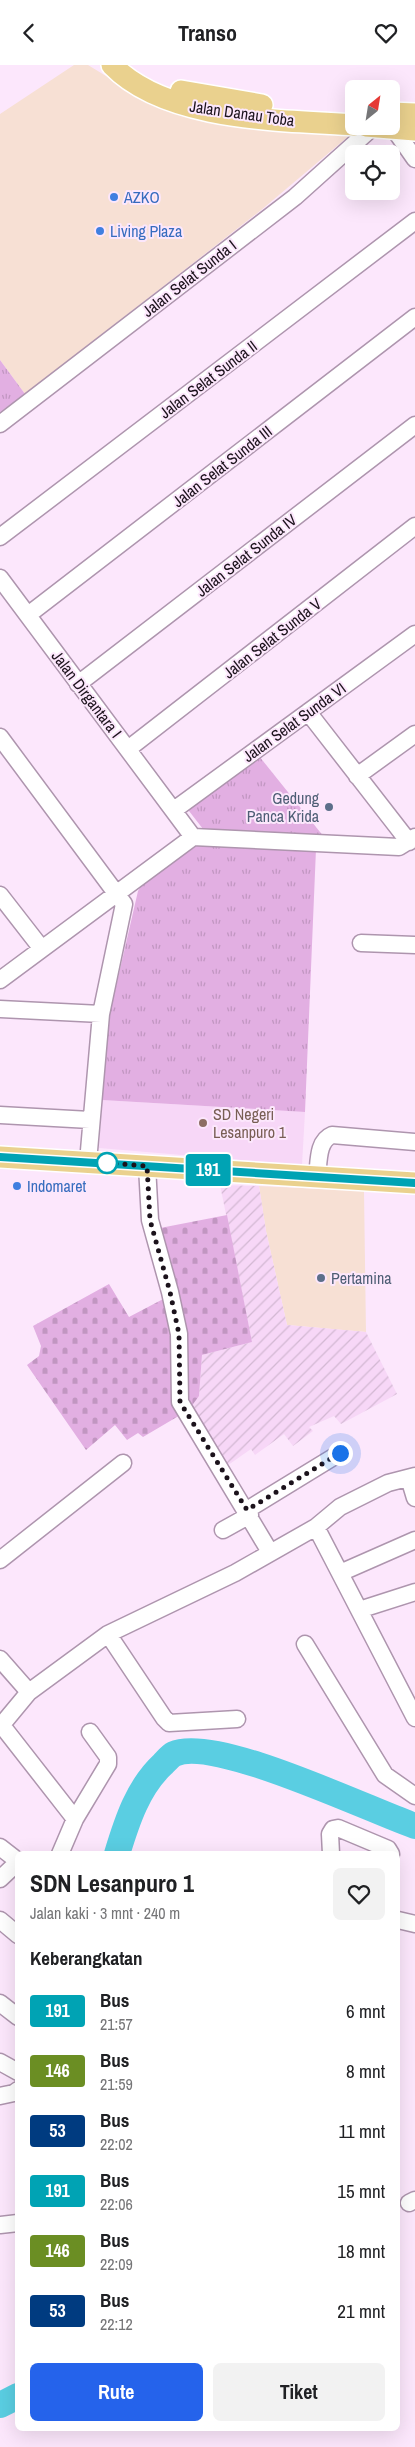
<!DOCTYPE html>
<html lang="id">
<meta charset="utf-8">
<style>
:root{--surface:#fff;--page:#f2f2f2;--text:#202124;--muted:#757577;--accent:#2563eb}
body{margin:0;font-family:"Archivo Narrow",sans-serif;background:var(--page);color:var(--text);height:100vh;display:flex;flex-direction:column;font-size:19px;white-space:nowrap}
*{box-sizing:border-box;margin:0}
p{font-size:16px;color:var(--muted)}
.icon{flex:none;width:28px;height:28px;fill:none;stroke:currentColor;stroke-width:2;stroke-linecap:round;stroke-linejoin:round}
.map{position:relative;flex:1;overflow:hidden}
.side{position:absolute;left:15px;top:1786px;width:385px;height:580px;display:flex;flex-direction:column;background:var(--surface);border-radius:8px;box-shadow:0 5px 20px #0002}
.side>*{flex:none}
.badge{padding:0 10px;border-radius:4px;font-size:18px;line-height:32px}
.needle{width:32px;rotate:30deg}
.fabs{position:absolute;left:345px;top:15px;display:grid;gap:10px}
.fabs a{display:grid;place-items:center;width:55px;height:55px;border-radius:8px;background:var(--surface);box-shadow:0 5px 20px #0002;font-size:25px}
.you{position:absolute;width:25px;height:25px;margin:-12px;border:4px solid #fff;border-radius:50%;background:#1a73e8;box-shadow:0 0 0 8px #1a73e833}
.map>.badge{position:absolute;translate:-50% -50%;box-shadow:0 0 0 2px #fff}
h2{padding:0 15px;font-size:19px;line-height:45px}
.round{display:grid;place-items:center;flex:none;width:52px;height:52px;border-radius:8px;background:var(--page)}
.headline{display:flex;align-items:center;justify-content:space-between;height:85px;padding:0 15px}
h1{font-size:24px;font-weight:700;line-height:38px}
.action{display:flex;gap:10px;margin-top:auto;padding:10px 15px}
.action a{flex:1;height:58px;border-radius:8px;background:var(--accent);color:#fff;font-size:20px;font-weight:700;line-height:58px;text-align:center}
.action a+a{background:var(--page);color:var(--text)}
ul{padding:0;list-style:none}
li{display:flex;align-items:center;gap:15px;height:60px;padding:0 15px}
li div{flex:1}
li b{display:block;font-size:19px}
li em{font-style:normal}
li .badge{min-width:55px;font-weight:700;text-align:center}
header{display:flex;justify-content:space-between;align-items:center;height:65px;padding:0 15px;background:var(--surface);font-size:22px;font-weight:700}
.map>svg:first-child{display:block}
.commercial{fill:#f7e0d4}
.industrial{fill:url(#industrial-furrows)}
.built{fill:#f7d7f7}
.grass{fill:url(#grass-tufts)}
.cemetery{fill:url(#cemetery-stones)}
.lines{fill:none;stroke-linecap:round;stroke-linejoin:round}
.river{stroke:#5acee2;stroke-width:26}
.minor-casing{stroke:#ae95ae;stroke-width:19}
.major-casing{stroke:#fff;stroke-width:24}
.minor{stroke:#fff;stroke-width:16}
.major{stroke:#ead18e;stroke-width:21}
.line-casing{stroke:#fff;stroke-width:11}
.line{stroke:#00a3b4;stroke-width:8}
.walk{stroke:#1b121b;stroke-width:5;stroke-dasharray:0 9}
.shop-dot{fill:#3f7fe0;stroke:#fce7fc;stroke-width:2}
.service-dot{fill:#5c6f8a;stroke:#fce7fc;stroke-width:2}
.education-dot{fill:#8d6e63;stroke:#fce7fc;stroke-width:2}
.stop-dot{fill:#fff;stroke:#00a3b4;stroke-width:2.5}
.labels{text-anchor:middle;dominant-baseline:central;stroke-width:4;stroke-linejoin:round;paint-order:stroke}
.street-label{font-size:16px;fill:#1b121b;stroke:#fce7fc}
.shop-label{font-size:16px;fill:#366cbe;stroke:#fce7fc;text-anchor:start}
.service-label{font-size:16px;fill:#4e5e75;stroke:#fce7fc;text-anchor:end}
.education-label{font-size:16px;fill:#785e54;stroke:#fce7fc;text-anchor:start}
</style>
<header><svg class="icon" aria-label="back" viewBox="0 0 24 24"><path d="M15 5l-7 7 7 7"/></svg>Transo<svg class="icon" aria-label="heart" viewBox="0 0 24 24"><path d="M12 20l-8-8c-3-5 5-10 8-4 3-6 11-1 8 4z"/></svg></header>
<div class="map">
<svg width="415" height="2382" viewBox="0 0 415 2382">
<defs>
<pattern id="industrial-furrows" width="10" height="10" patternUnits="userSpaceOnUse" patternTransform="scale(1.25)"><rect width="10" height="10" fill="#f7d7f7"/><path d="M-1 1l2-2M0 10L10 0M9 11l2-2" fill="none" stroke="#d3b8d3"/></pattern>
<pattern id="grass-tufts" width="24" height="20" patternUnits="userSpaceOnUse" patternTransform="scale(1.25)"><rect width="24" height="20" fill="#e2afe2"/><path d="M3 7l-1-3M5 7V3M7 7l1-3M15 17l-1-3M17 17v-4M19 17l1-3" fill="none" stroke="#c196c1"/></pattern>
<pattern id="cemetery-stones" width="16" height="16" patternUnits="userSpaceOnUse" patternTransform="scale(1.25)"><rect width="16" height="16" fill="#e2afe2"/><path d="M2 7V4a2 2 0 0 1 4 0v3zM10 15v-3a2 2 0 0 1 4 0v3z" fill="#c196c1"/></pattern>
</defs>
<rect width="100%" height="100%" fill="#fce7fc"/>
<!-- commercial -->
<path class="commercial" d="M74,0h14l59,36 40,15 36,9 127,10 -90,76 -235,183 -25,-34v-246z
M259,1121l105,5 2,141 -79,-7 -21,-94z"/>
<!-- industrial -->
<path class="industrial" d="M220,1120l39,1 7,45 21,94 79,7 31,62 -56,30 -7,-8 -25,11 4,4 -20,15 -9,-12 -29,21 -4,-6 -27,19 -36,-57 11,-15 3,-41 50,-13z"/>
<!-- built -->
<path class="built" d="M102,1035l203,12 -3,53 -203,-17z"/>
<!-- grass -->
<path class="grass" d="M0,295l25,34 -25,18z
M259,691l65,81 -121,-8 -14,-18v-3z
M198,780l118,4 -11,263 -203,-12 7,-83 29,-126 4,-7z"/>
<!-- cemetery -->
<path class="cemetery" d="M227,1150l25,127 -50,13 -3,41 -11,15 -33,-182z
M109,1219l20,33 38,-20 15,117 -39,23 -5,-4 -11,7 -12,-15 -29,25 -59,-85 12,-9 2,-10 -8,-20z"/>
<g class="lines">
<!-- river -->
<path class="river" d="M117,1789c10,-33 21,-67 46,-90 3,-3 7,-8 11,-10 40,-19 195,56 241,72
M0,2340l18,-9"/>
<!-- minor casing -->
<g class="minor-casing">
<path id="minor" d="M394,64l21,30
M0,359l295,-227 78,-70
M0,472l415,-316
M0,513l193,259 -193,143
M28,550l387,-298
M78,619l337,-259
M308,647l101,130
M0,672l124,167 -23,110 -13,148
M128,684l287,-223
M357,711l58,-42
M174,745l241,-176
M193,772l206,10 16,-10
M0,830l42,54
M361,878l54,2
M0,944l101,5
M0,1050l90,5
M147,1101l3,54 20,72 9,42 1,68 90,150
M317,1112c2,-14 0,-36 15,-42l83,7
M409,1413l6,20
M247,1445l93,-57
M316,1462l99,191
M223,1465l27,-15
M0,1495l123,-97
M340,1508l75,-33
M359,1545l56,-18
M108,1569l56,84 5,5 68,-4
M305,1579l80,131 30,21
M0,1594l29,33
M0,1658l75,96
M0,1662l29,-35 79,-58 127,-61 81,-46 24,-20 48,-24 27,-7
M0,1782l18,14
M60,1789l15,-35 33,-55v-7l-18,-25
M331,1789l-1,-20 3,-5 5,-1 50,21 3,5
M0,1814l18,-17
M0,1855l18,15
M398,1855l17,4
M0,1938l18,14
M0,1997l18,10
M0,2031l14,-3 4,-3
M409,2138l6,-3
M0,2160l18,-2"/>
</g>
<!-- major casing -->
<g class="major-casing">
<path id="major" d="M112,0c54,56 169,55 242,60
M181,26l81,14
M391,48l24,1
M366,61l49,4
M0,1092l415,26"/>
</g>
<!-- minor -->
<use href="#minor" class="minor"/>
<!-- major -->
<use href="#major" class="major"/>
</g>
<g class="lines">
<!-- line casing -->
<g class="line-casing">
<path id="line" d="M0,1092l415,26"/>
</g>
<!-- line -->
<use href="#line" class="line"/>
<!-- walk -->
<path class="walk" d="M107,1098l40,3 3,54 20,72 9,42 1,68 67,108 93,-57"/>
</g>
<!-- markers -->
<g class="shop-dot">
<circle cx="114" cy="132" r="5"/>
<circle cx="100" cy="166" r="5"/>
<circle cx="17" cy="1121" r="5"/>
</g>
<g class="service-dot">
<circle cx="329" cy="742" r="5"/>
<circle cx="321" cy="1213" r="5"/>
</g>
<circle class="education-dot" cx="203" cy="1058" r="5"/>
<circle class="stop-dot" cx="107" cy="1098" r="10"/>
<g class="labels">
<!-- street labels -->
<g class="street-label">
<text transform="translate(242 48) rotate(8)">Jalan Danau Toba</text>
<text transform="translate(189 213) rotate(-38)">Jalan Selat Sunda I</text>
<text transform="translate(208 314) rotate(-37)">Jalan Selat Sunda II</text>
<text transform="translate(222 401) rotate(-38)">Jalan Selat Sunda III</text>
<text transform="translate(246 490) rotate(-38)">Jalan Selat Sunda IV</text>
<text transform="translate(272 573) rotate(-38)">Jalan Selat Sunda V</text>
<text transform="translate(87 629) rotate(53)">Jalan Dirgantara I</text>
<text transform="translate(294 657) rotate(-36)">Jalan Selat Sunda VI</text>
</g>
<!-- shop labels -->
<g class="shop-label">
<text x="124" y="132">AZKO</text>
<text x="110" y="166">Living Plaza</text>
<text x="27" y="1121">Indomaret</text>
</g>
<!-- service labels -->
<g class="service-label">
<text x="319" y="733">Gedung<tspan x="319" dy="18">Panca Krida</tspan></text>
<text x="331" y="1213" text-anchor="start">Pertamina</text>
</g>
<!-- education labels -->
<g class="education-label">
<text x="213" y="1049">SD Negeri<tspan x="213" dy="18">Lesanpuro 1</tspan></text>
</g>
</g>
</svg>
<div class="fabs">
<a><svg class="needle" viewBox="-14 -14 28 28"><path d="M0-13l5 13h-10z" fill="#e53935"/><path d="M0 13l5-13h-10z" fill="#757577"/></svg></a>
<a><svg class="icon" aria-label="locate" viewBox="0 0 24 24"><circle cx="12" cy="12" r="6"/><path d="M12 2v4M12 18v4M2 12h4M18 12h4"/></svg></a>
</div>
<div class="you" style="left:340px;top:1388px"></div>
<b class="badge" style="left:208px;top:1105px;background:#00a3b4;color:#fff">191</b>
<section class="side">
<div class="headline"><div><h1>SDN Lesanpuro 1</h1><p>Jalan kaki · 3 mnt · 240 m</p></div><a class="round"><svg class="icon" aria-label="heart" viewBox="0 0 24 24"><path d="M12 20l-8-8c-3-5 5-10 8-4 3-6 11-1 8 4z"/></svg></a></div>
<h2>Keberangkatan</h2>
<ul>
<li><span class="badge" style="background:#00a3b4;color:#fff">191</span><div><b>Bus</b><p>21:57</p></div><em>6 mnt</em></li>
<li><span class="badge" style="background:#6b8e23;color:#fff">146</span><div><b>Bus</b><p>21:59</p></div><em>8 mnt</em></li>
<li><span class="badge" style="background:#003b80;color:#fff">53</span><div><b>Bus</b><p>22:02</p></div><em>11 mnt</em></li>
<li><span class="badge" style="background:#00a3b4;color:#fff">191</span><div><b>Bus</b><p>22:06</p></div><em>15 mnt</em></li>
<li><span class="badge" style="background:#6b8e23;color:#fff">146</span><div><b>Bus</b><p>22:09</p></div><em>18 mnt</em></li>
<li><span class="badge" style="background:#003b80;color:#fff">53</span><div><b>Bus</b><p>22:12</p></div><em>21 mnt</em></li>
</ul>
<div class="action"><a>Rute</a><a>Tiket</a></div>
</section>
</div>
